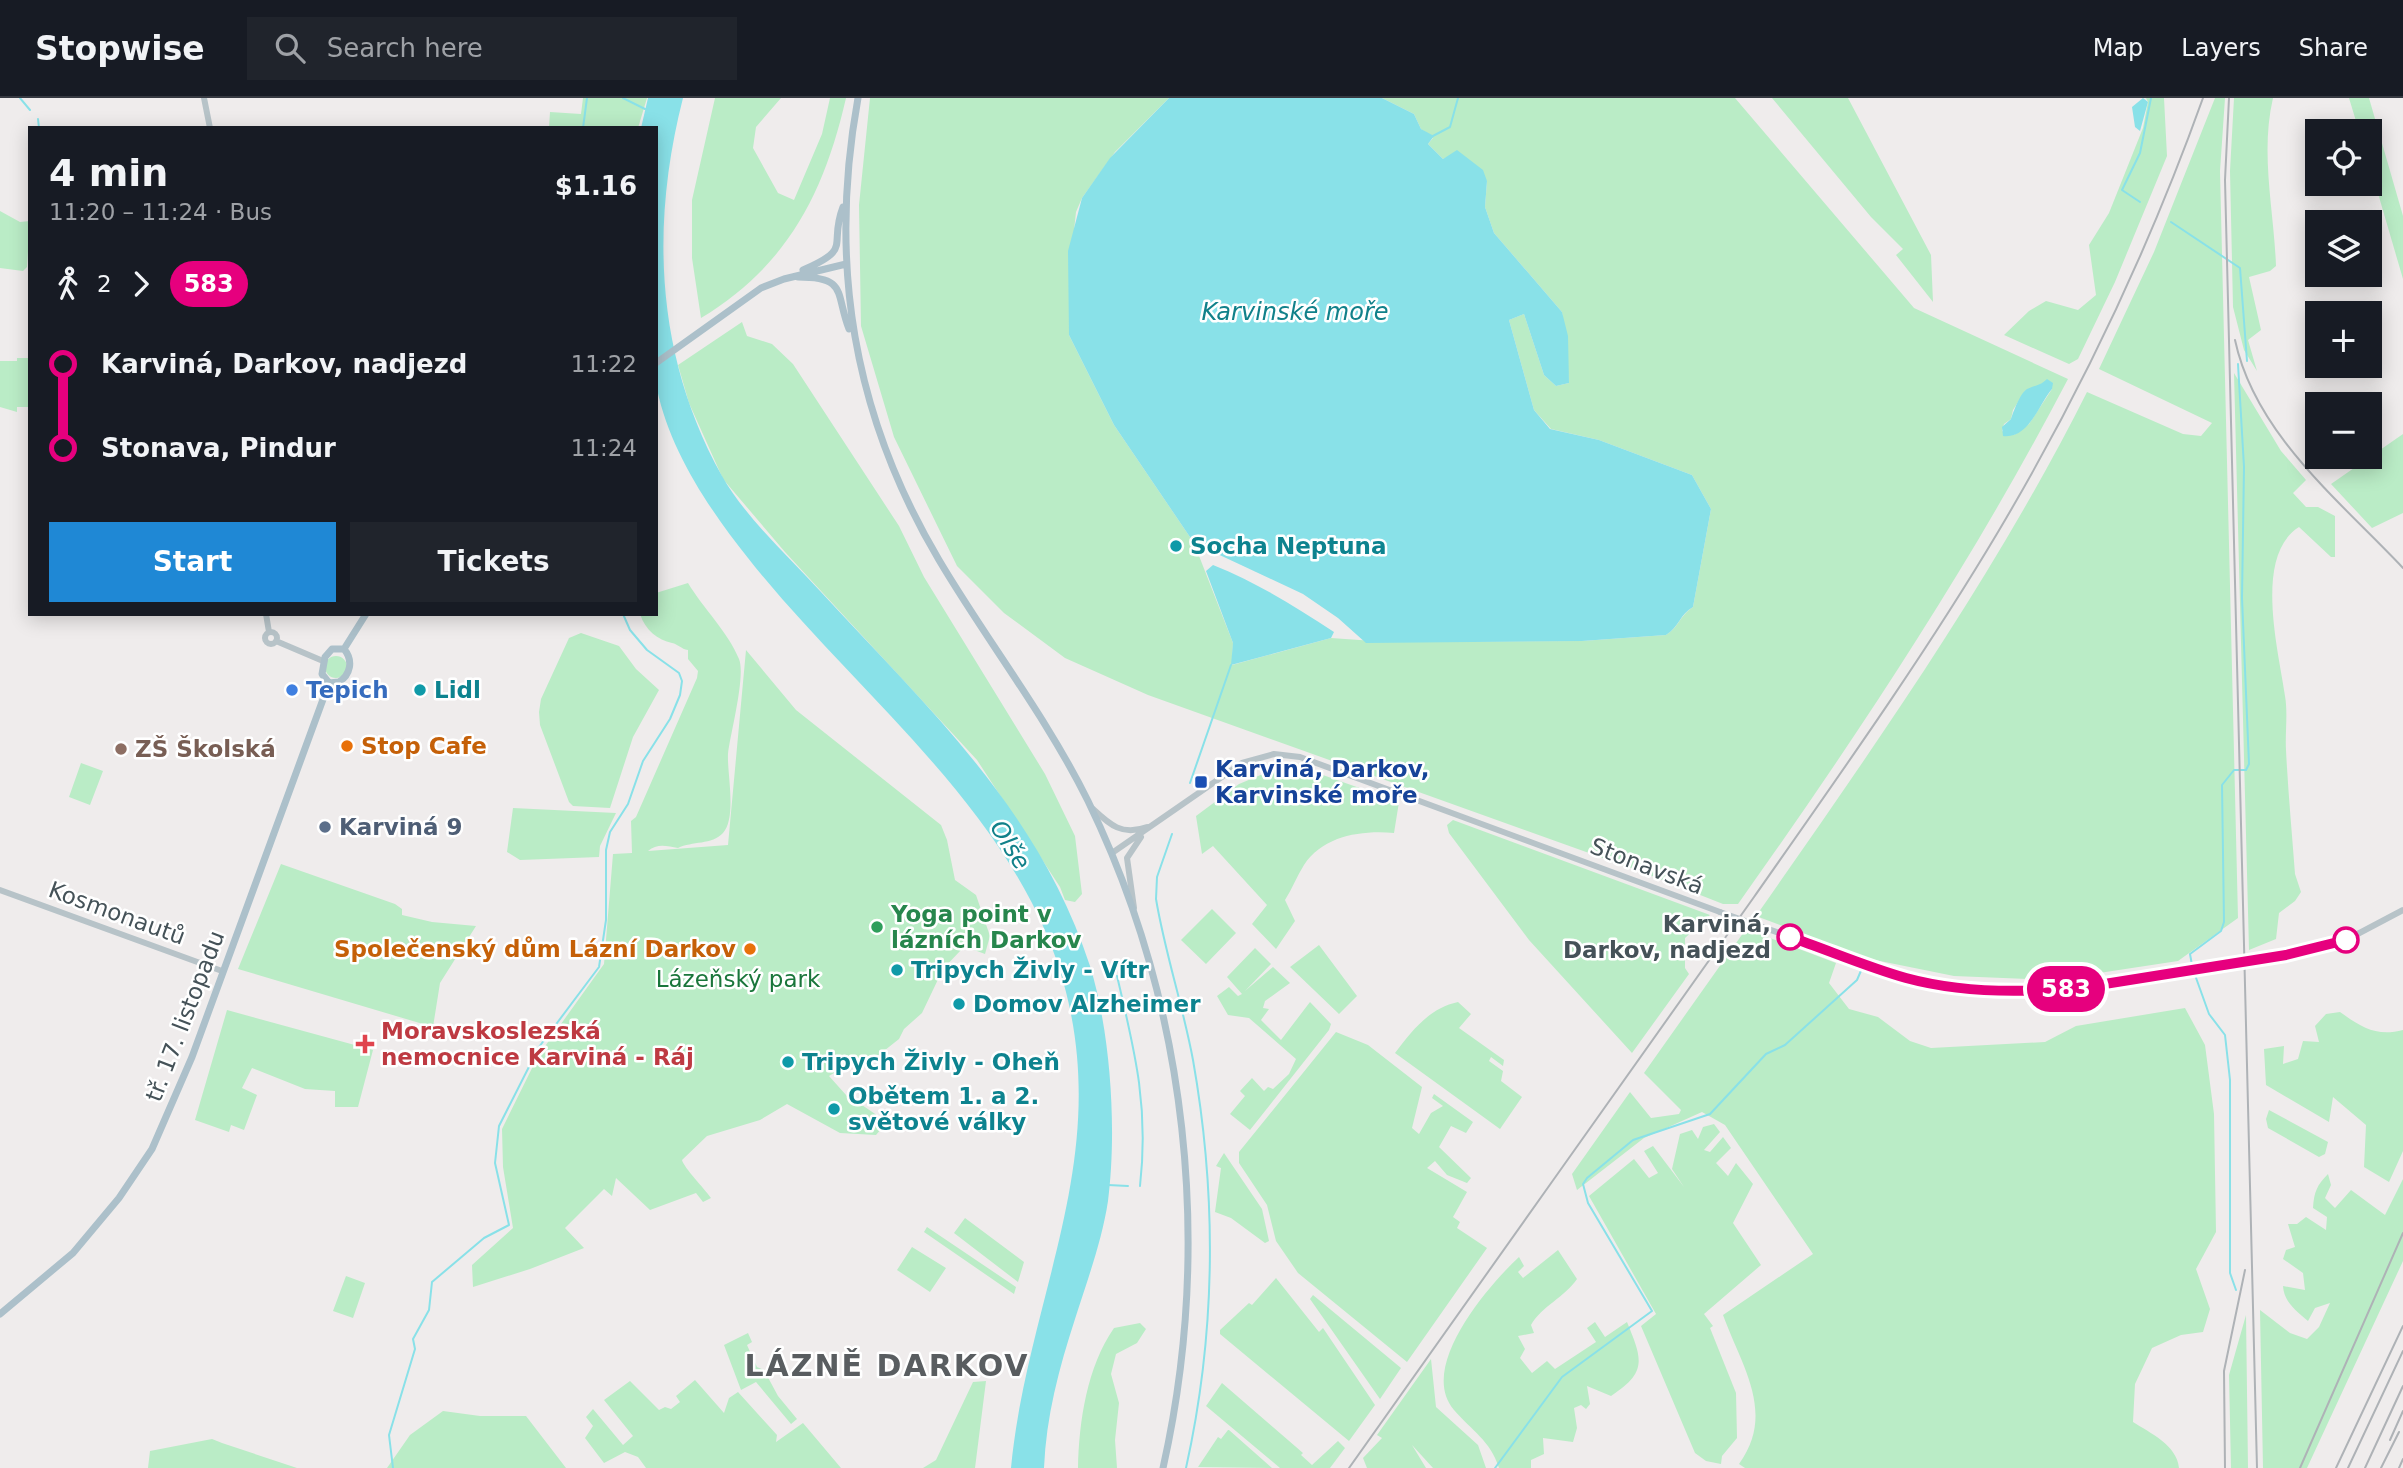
<!DOCTYPE html>
<meta charset="utf-8">
<style>
:root{--surface:#171b24;--page:#20242c;--text:#f1f3f6;--muted:#9ea1a6;--line:#363941;--accent:#1f88d5}
body{margin:0;font-family:"DejaVu Sans",sans-serif;background:var(--page);color:var(--text);height:100vh;display:flex;flex-direction:column;font-size:26px;white-space:nowrap}
*{box-sizing:border-box;margin:0}
p{font-size:23px;color:var(--muted)}
.icon{flex:none;width:38px;height:38px;fill:none;stroke:currentColor;stroke-width:2;stroke-linecap:round;stroke-linejoin:round}
.map{position:relative;flex:1;overflow:hidden}
.sheet{position:absolute;left:28px;top:28px;width:630px;height:490px;display:flex;flex-direction:column;background:var(--surface);border-radius:0px;box-shadow:0 4px 18px #0003}
.sheet>*{flex:none}
.badge{padding:0 14px;border-radius:23px;font-size:24px;line-height:46px}
.controls{position:absolute;left:2305px;top:21px;display:grid;gap:14px}
.controls a{display:grid;place-items:center;width:77px;height:77px;border-radius:0px;background:var(--surface);box-shadow:0 4px 18px #0003;font-size:35px}
.map>.badge{position:absolute;translate:-50% -50%;box-shadow:0 0 0 4px #fff}
.legs{display:flex;align-items:center;gap:10px;height:77px;padding:0 21px;font-size:23px}
.legs p{margin-inline-start:auto}
.headline{display:flex;align-items:center;justify-content:space-between;height:119px;padding:0 21px}
h1{font-size:38px;font-weight:600;line-height:52px}
.action{display:flex;gap:14px;margin-top:auto;padding:14px 21px}
.action a{flex:1;height:80px;border-radius:0px;background:var(--accent);color:#fff;font-size:28px;font-weight:600;line-height:80px;text-align:center}
.action a+a{background:var(--page);color:var(--text)}
ul{padding:0 21px;list-style:none}
li{display:flex;align-items:center;gap:24px;height:84px;font-size:26px}
li i{display:grid;place-items:center;width:10px;height:100%;margin:0 9px;background:currentColor}
li i::after{content:'';width:18px;height:18px;margin:-9px;border:5px solid;border-radius:50%;background:var(--surface)}
li p{margin-inline-start:auto}
li:first-child i{background:linear-gradient(#0000 50%,currentColor 0)}
li:last-child i{background:linear-gradient(currentColor 50%,#0000 0)}
header{display:flex;align-items:center;gap:42px;box-sizing:border-box;height:98px;padding:0 35px;background:var(--surface);border-bottom:2px solid var(--line)}
header strong{font-size:33px}
nav{display:flex;gap:38px;margin-inline-start:auto;font-size:24px}
.search{width:490px;height:63px;background:var(--page);display:flex;align-items:center;gap:18px;box-sizing:border-box;padding:0 24px;border-radius:0px;color:var(--muted);font-size:26px}
.map>svg:first-child{display:block}
.green{fill:#baecc6;fill-rule:evenodd}
.water{fill:#89e1e8}
.lines{fill:none;stroke-linecap:round;stroke-linejoin:round}
.stream{stroke:#89e1e8;stroke-width:2}
.minor{stroke:#b7c3c8;stroke-width:6}
.major{stroke:#acc0ca;stroke-width:7}
.rail{stroke:#aeb2b6;stroke-width:2}
.minor-bridge{stroke:#b7c3c8;stroke-width:6}
.line-1-casing{stroke:#fff;stroke-width:16}
.line-1{stroke:#e6007e;stroke-width:10}
.culture-dot{fill:#0f9aa8;stroke:#fff;stroke-width:2.5}
.shop-dot{fill:#3f7fe0;stroke:#fff;stroke-width:2.5}
.food-dot{fill:#e8710a;stroke:#fff;stroke-width:2.5}
.education-dot{fill:#8d6e63;stroke:#fff;stroke-width:2.5}
.transit-dot{fill:#1a4fb4;stroke:#fff;stroke-width:2.5}
.service-dot{fill:#5c6f8a;stroke:#fff;stroke-width:2.5}
.leisure-dot{fill:#2e9e5b;stroke:#fff;stroke-width:2.5}
.stop-1-dot{fill:#fff;stroke:#e6007e;stroke-width:3.5}
.health-dot{fill:#e0444e;stroke:#fff;stroke-width:2.5}
.labels{text-anchor:middle;dominant-baseline:central;stroke-width:5;stroke-linejoin:round;paint-order:stroke}
.culture-label{font-size:23px;font-weight:bold;fill:#0d838f;stroke:#fff;text-anchor:start}
.shop-label{font-size:23px;font-weight:bold;fill:#366cbe;stroke:#fff;text-anchor:start}
.food-label{font-size:23px;font-weight:bold;fill:#c56008;stroke:#fff;text-anchor:start}
.education-label{font-size:23px;font-weight:bold;fill:#785e54;stroke:#fff;text-anchor:start}
.transit-label{font-size:23px;font-weight:bold;fill:#164399;stroke:#fff;text-anchor:start}
.service-label{font-size:23px;font-weight:bold;fill:#4e5e75;stroke:#fff;text-anchor:start}
.street-label{font-size:23px;fill:#455258;stroke:#fff}
.leisure-label{font-size:23px;font-weight:bold;fill:#27864d;stroke:#fff;text-anchor:start}
.stop-label{font-size:23px;font-weight:bold;fill:#455258;stroke:#fff;text-anchor:end}
.park-label{font-size:23px;fill:#1a763b;stroke:#fff}
.health-label{font-size:23px;font-weight:bold;fill:#be3a42;stroke:#fff;text-anchor:start}
.water-label{font-size:24px;font-style:italic;fill:#11818a;stroke:#fff}
.district-label{font-size:30px;font-weight:bold;letter-spacing:2px;fill:#595d60;stroke:#fff}
</style>
<header>
<strong>Stopwise</strong>
<div class="search"><svg class="icon" aria-label="search" viewBox="0 0 24 24"><circle cx="10" cy="10" r="6"/><path d="M15 15l6 6"/></svg>Search here</div>
<nav><a>Map</a><a>Layers</a><a>Share</a></nav>
</header>
<div class="map">
<svg width="2403" height="1370" viewBox="0 0 2403 1370">
<rect width="100%" height="100%" fill="#efecec"/>
<!-- green -->
<path class="green" d="M583,0h64l-9,30h-89l1,-16 31,2z
M715,0h66l-25,29 -3,21 25,45 16,7 28,-66 8,-36h16c-22,96 -59,168 -145,220l-9,-60v-58z
M870,0h299l-54,54 -33,46 -6,14 -7,65v58l45,90 80,118 39,100 -1,22 99,-27 57,4 194,-1 84,-6c13,-8 14,-20 27,-28l18,-98 -19,-34 -93,-35 -48,-11 -17,-19 -25,-90 15,-6 20,61 12,11 13,-3 -7,-71 -68,-79 -9,-26 2,-26 -33,-27 -11,5 -15,-15 5,-6 -12,-9 -7,-15 -32,-16h353l179,210 154,71c-96,184 -210,356 -330,525h-15l-81,-32 -494,-177 -83,-37 -61,-45 -47,-47 -63,-129 -33,-111 -2,-121zM2042,287l10,4 -23,35 -15,11 -12,-4 2,-7 7,-5 2,-9 12,-19z
M1772,0h76l83,157 2,47 -37,-47 7,-6 -32,-32z
M2146,0h18l3,58 -52,126 -37,77 -9,5 -65,-29 25,-24 17,-10 32,9 18,-15 -7,-50 20,-32 34,-85 5,-26z
M2215,0h10l-5,73 18,747 -60,43 -125,19 -99,-4 -84,-17 -114,-43c118,-169 238,-339 331,-524l96,42 18,2 11,-13 -113,-54 55,-117z
M2234,0h39c-13,56 1,112 3,168l-6,5 -21,6 12,53 -13,10 9,31 -13,-21 -11,-43 -3,-136z
M2349,0h20l34,118v63l-33,-113v-35h-11z
M0,113l20,11 10,-1 -3,46 -4,4 -23,-3z
M742,224l5,14 25,8 21,20 106,162 25,51 121,197 30,62 7,58 -7,8 -10,-2 -5,-13 -83,-127 -192,-208 -62,-73 -34,-76 -11,-38z
M17,260h13v49h-13v5l-17,-5v-46h17z
M2234,275l47,78 25,29 -13,13 13,14h12l17,9v41h-4l-32,-30c-46,29 -20,125 -14,169 3,17 0,37 1,54 2,41 6,83 9,124l6,18 -6,9 -16,12 -3,26 -27,11z
M2403,336v79l-31,15 -41,-44z
M688,485c15,25 40,49 51,76 7,17 -9,76 -11,95 -1,20 9,63 -5,79 -11,12 -31,8 -45,15 -11,-2 -21,-5 -30,3l80,-6 18,-195 50,60 145,115 6,15 8,40 21,15 14,41 -5,18 -16,-6 -8,2 -18,19 -21,44 -18,16 -5,10 -29,23 -6,-7 -35,21 26,29 4,-2 28,19 -11,13 -36,-2 -53,-29 -27,16 -53,16 -25,24c2,8 22,28 29,38l-8,4 -7,-9 -46,17 -34,-32 -4,18 -8,-7 -39,39 19,20 -54,21 -57,18 -1,-22 41,-37 -10,-61 -1,-38 36,-73 66,-92 9,-110 19,-1 -1,-32 5,-4 61,-139 1,-7 -10,-12v-9c-7,-1 -10,-6 -16,-7 -14,-3 -27,-13 -32,-29h16v-21z
M581,535l38,13 17,23 23,21 -26,47 -23,71 -37,-2 -4,-4 -29,-77 -1,-13 2,-13 28,-61z
M325 569a11 11 0 1 1 22 0a11 11 0 1 1-22 0Z
M81,665l22,8 -13,34 -21,-8z
M1289,665l110,39 -5,31c-33,-3 -71,3 -90,32 -7,11 -12,24 -19,35l10,21 -19,28 -24,-25 15,-19 -54,-59 -11,8 -6,-38 43,-32z
M513,710l103,5 -16,33 -1,11 -79,3 -13,-8z
M1453,722l257,95 -25,23v30l4,6 -57,79 -103,-113 -80,-107 -2,-8z
M281,766l114,40 7,5v6l30,7 44,4 -36,57 -7,44 -195,-58z
M1212,811l24,24 -30,31 -25,-24z
M1746,831l90,34 -7,20 20,26 29,8 32,24 21,7 114,-6 31,-16 109,-18 20,37 9,69 2,118 -20,37 14,40 -7,23 -22,3 -29,13 -17,36 -2,38c17,11 44,23 46,46h-434l-6,-4c37,-51 3,-97 -16,-149l90,-61 -88,-129 -23,-13 -58,26 -67,52 -5,-16 58,-82 21,26 28,-4 2,-4 -37,-37z
M1319,847l38,51 -18,18 -49,-47z
M1255,850l16,16 -26,27 28,-24 17,16 -25,18 -2,7 6,1 -8,11 20,20 29,-38 21,22 -2,6 -79,100 -20,-16 15,-18 -5,-5 12,-13 12,13 4,-4 5,2 16,-15 7,-15 -47,-41 -21,-3 -11,-19 12,-9 9,9 4,-2 -15,-17z
M1458,904l13,12 -12,14 45,32 -1,6 -12,-9 -2,4 14,10 -2,10 21,16 -22,32 -105,-76c17,-22 34,-45 63,-51z
M227,912l146,40 -15,57h-23v-16l-30,-2 -53,-21 -10,20 15,7 -13,35 -13,-5 -2,7 -34,-12z
M2340,914c21,15 36,25 63,18v121l-14,31 -25,-15 2,-42 -33,-28 -4,25 -63,-37 -2,-36 20,-3 -1,18 15,-5 5,-18 16,1 -4,-16 11,-12z
M1336,934l32,13 54,42 -10,41 7,6 12,-21 12,-7 -11,-8 2,-4 39,28 -7,11 -15,-7 -12,21 32,31 -4,5 -20,-8 -12,-14 -8,7 40,24 -14,25 7,5 -3,6 30,20 -80,114 -109,-89 -22,-32 -9,-36 -28,-42v-11z
M2269,1012l59,32 -3,12 -6,3 -51,-29 -2,-9z
M1714,1026l6,8 -16,18 6,2 13,-15 8,11 -15,15 12,13 8,-13 17,21 -20,39 28,42 -57,49 9,12 -3,2 26,65 1,45 -15,18 -1,8 -15,-3 -11,-8 -54,-127 15,-12 -67,-118 45,-37 15,19 9,-5 -14,-22 9,-5 31,41 -12,-18 8,-35 12,-4 6,9 5,-12z
M1224,1055l38,56 7,32 -4,2 -34,-25 -16,-6 6,-44 -5,-2z
M2328,1076l3,11 -6,13 10,10 16,-18 34,25 18,-36v82l-96,207h-44l-3,-158 30,23 17,6 12,-12 11,-24 -15,5 -7,13c-12,-10 -24,-19 -25,-35l22,4 -2,-17 -20,-14 3,-9 9,-3 -7,-23h9l9,-7 20,13 1,-13 -14,-9c1,-16 4,-23 15,-34z
M965,1120l59,44 -6,20 -64,-49z
M927,1129l89,60 -2,7 -90,-62z
M912,1149l34,21 -16,24 -33,-22z
M1558,1152l19,29c-12,18 -35,27 -46,46l3,8 -16,3 7,13 -5,9 12,15 15,-12 8,8 41,-27 -9,-14 8,-6 10,15 22,-15c15,37 21,50 -16,74l-24,-10 3,18 -4,5 -5,-4 -7,3 3,20 -4,14 -30,-4 1,16 -13,6v8h-32c-9,-28 -27,-37 -45,-58 -37,-43 35,-125 65,-153l5,9 -6,6 5,6z
M346,1178l19,7 -12,35 -20,-7z
M1276,1180l43,54 4,-4 52,77 -26,36 -129,-107v-4l29,-27 3,2z
M1313,1197l88,73 -21,31 -70,-100z
M2246,1217l2,153h-17l-2,-93z
M1140,1225l6,6 -9,14 -21,11 -5,20 8,29 -4,37 2,28h-39c1,-47 9,-101 36,-140z
M748,1235l4,9 -5,3 10,22 7,3 14,26 19,23 -6,5 -35,-42 -15,8 -17,-45z
M1431,1261l5,48 42,38 8,23h-53l-21,-23 14,23h-59l-4,-10 19,-20 -5,-3z
M695,1282l29,33 5,-15 9,-6 39,43 -1,7 27,-19 38,45h-195l-8,-11 -13,-5 -21,11 -19,-25 8,-12 -7,-9 7,-8 30,36 10,-9 -29,-36 26,-19 29,29 6,-3 6,2 9,-7 -4,-6z
M986,1283l-11,87h-52l13,-8 37,-78z
M1222,1285l81,70 -2,2 11,10 26,-24 7,7 -15,20h-50l-74,-62z
M443,1313l37,5h46l40,52h-179l23,-33z
M1228,1332h1l43,38 -74,-1 20,-30 3,2z
M212,1341l10,4 75,25h-149l2,-17z"/>
<!-- water -->
<path class="water" d="M648,0h35c-33,129 -27,260 39,378 24,42 66,80 99,116 108,117 218,218 269,374 21,68 27,165 18,235 -6,40 -21,80 -33,118 -16,49 -29,98 -31,149h-33c16,-168 99,-303 55,-476 -44,-176 -210,-297 -318,-434 -39,-49 -78,-107 -91,-169 -5,-26 -1,-57 -1,-82 0,-60 0,-120 0,-179h-15z
M1169,0h213l32,16 7,15 13,7 -6,8 15,15 14,-9 26,20 4,11 -2,26 9,26 68,79 6,24 1,47 -13,3 -12,-11 -20,-61 -15,6 25,90 16,19 49,11 93,35 19,34 -18,98c-13,7 -14,20 -27,28l-84,6 -216,2 -28,-25 -35,-24 -109,-51 -80,-118 -45,-90 -1,-84 14,-53 28,-40z
M2143,0l5,4 -8,29 -5,-4 -3,-20z
M2047,281l6,4 -1,6c-13,15 -23,50 -49,47l-1,-9 9,-8c2,-6 9,-26 16,-30 8,-4 13,-3 20,-10z
M1213,467c45,18 81,41 121,67l-3,6 -100,27 2,-22 -27,-72z"/>
<g class="lines">
<!-- stream -->
<path class="stream" d="M20,0l10,12
M623,0l22,11
M38,21l1,9
M583,30l4,-30
M1431,39l19,-10 8,-29
M2140,104l-18,-12 18,-37 11,-55
M2171,124l69,46 7,93
M1190,685l41,-118
M1172,736l-15,43 -1,22c9,54 27,107 37,161 24,136 23,273 -7,408
M2192,867l-2,-11 31,-23 3,-9 -2,-137 12,-15h12l3,-6 -7,-166 2,-131 -6,-103
M2195,877l14,39 16,21 5,45v193l6,17
M1117,878c18,76 32,131 23,210
M1108,1087l20,1
M393,1370l-4,-33 26,-86 -2,-10 16,-29 3,-28 52,-44 25,-13 -14,-62 4,-37 40,-79 60,-80 7,-47v-70l4,-18 18,-28 15,-43 27,-42 10,-24 2,-14 -3,-8 -32,-23 -17,-20 -7,-16
M1495,1370l67,-91 90,-66 -64,-108 -5,-19 4,-6 46,-38 77,-26 56,-60 19,-9 72,-65 6,-14"/>
<!-- minor -->
<path class="minor" d="M204,0l6,30
M266,516l3,18
M265 540a6 6 0 1 1 12 0a6 6 0 1 1-12 0Z
M276,543l47,20
M1093,711c17,16 29,27 54,18
M1112,755l130,-90 32,-9 26,3 420,155
M0,792l222,81
M1134,810l-7,-50 14,-21
M1751,825l158,56 67,11h56l60,-4 222,-37 36,-11 53,-28"/>
<!-- major -->
<path class="major" d="M858,0c-30,165 -5,317 81,462 48,81 107,156 149,241 100,206 125,444 75,667
M803,172c51,-22 25,-24 40,-63
M798,179c50,0 37,16 51,52
M656,265l105,-75 23,-9 62,-15
M344,551l22,-35
M329,585l-7,-9 3,-17 7,-8h12
M329,585l10,-1c11,-7 15,-21 5,-33
M0,1216l73,-61 46,-55 33,-49 40,-92 137,-374"/>
<!-- rail -->
<path class="rail" d="M2229,0l-4,82 32,1288
M2235,242c20,94 105,161 168,228
M2390,1342l13,-29
M1349,1370c134,-191 271,-380 405,-571 84,-120 169,-239 244,-365 82,-138 151,-283 205,-434
M2225,1370l-1,-97 21,-101
M2300,1370l103,-235
M2336,1370l67,-142
M2348,1370l55,-117
M2365,1370l38,-82
M2381,1370l18,-36
M2399,1370l4,-9"/>
<!-- minor-bridge -->
<path class="minor-bridge" d="M1720,814l31,11"/>
</g>
<g class="lines">
<!-- line-1 casing -->
<g class="line-1-casing">
<path id="line-1" d="M1790,839c38,13 77,30 116,41 59,16 126,15 186,8l194,-31 60,-15"/>
</g>
<!-- line-1 -->
<use href="#line-1" class="line-1"/>
</g>
<!-- markers -->
<g class="culture-dot">
<circle cx="1176" cy="448" r="7"/>
<circle cx="420" cy="592" r="7"/>
<circle cx="897" cy="872" r="7"/>
<circle cx="959" cy="906" r="7"/>
<circle cx="788" cy="964" r="7"/>
<circle cx="834" cy="1011" r="7"/>
</g>
<circle class="shop-dot" cx="292" cy="592" r="7"/>
<g class="food-dot">
<circle cx="347" cy="648" r="7"/>
<circle cx="750" cy="851" r="7"/>
</g>
<circle class="education-dot" cx="121" cy="651" r="7"/>
<rect class="transit-dot" x="1194" y="677" width="14" height="14" rx="3.5"/>
<circle class="service-dot" cx="325" cy="729" r="7"/>
<circle class="leisure-dot" cx="877" cy="829" r="7"/>
<g class="stop-1-dot">
<circle cx="1790" cy="839" r="12"/>
<circle cx="2346" cy="842" r="12"/>
</g>
<path class="health-dot" d="M361.5 935.5h7v7h7v7h-7v7h-7v-7h-7v-7h7z"/>
<g class="labels">
<!-- culture labels -->
<g class="culture-label">
<text x="1190" y="448">Socha Neptuna</text>
<text x="434" y="592">Lidl</text>
<text x="911" y="872">Tripych Živly - Vítr</text>
<text x="973" y="906">Domov Alzheimer</text>
<text x="802" y="964">Tripych Živly - Oheň</text>
<text x="848" y="998">Obětem 1. a 2.<tspan x="848" dy="26">světové války</tspan></text>
</g>
<!-- shop labels -->
<g class="shop-label">
<text x="306" y="592">Tepich</text>
</g>
<!-- food labels -->
<g class="food-label">
<text x="361" y="648">Stop Cafe</text>
<text x="736" y="851" text-anchor="end">Společenský dům Lázní Darkov</text>
</g>
<!-- education labels -->
<g class="education-label">
<text x="135" y="651">ZŠ Školská</text>
</g>
<!-- transit labels -->
<g class="transit-label">
<text x="1215" y="671">Karviná, Darkov,<tspan x="1215" dy="26">Karvinské moře</tspan></text>
</g>
<!-- service labels -->
<g class="service-label">
<text x="339" y="729">Karviná 9</text>
</g>
<!-- street labels -->
<g class="street-label">
<text transform="translate(1647 768) rotate(21)">Stonavská</text>
<text transform="translate(117 815) rotate(20)">Kosmonautů</text>
<text transform="translate(185 918) rotate(-69)">tř. 17. listopadu</text>
</g>
<!-- leisure labels -->
<g class="leisure-label">
<text x="891" y="816">Yoga point v<tspan x="891" dy="26">lázních Darkov</tspan></text>
</g>
<!-- stop labels -->
<g class="stop-label">
<text x="1771" y="826">Karviná,<tspan x="1771" dy="26">Darkov, nadjezd</tspan></text>
</g>
<!-- park labels -->
<g class="park-label">
<text x="738" y="881">Lázeňský park</text>
</g>
<!-- health labels -->
<g class="health-label">
<text x="381" y="933">Moravskoslezská<tspan x="381" dy="26">nemocnice Karviná - Ráj</tspan></text>
</g>
<!-- water labels -->
<g class="water-label">
<text x="1295" y="214">Karvinské moře</text>
<text transform="translate(1010 747) rotate(58)">Olše</text>
</g>
<!-- district labels -->
<g class="district-label">
<text x="887" y="1267">LÁZNĚ DARKOV</text>
</g>
</g>
</svg>
<div class="controls">
<a><svg class="icon" aria-label="locate" viewBox="0 0 24 24"><circle cx="12" cy="12" r="6"/><path d="M12 2v4M12 18v4M2 12h4M18 12h4"/></svg></a>
<a><svg class="icon" aria-label="layers" viewBox="0 0 24 24"><path d="M12 4l9 5-9 5-9-5zM3 14l9 5 9-5"/></svg></a>
<a>+</a>
<a>−</a>
</div>
<b class="badge" style="left:2066px;top:891px;background:#e6007e;color:#fff">583</b>
<section class="sheet">
<div class="headline"><div><h1>4 min</h1><p>11:20 – 11:24 · Bus</p></div><b>$1.16</b></div>
<div class="legs"><svg class="icon" aria-label="walk" viewBox="0 0 24 24"><circle cx="13" cy="4" r="2"/><path d="M13 8l-2 6 4 7M11 14l-3 7M7 12l3-4h3l4 4"/></svg>2<svg class="icon" aria-label="forward" viewBox="0 0 24 24"><path d="M9 5l7 7-7 7"/></svg><b class="badge" style="background:#e6007e;color:#fff">583</b></div>
<ul>
<li><i style="color:#e6007e"></i><b>Karviná, Darkov, nadjezd</b><p>11:22</p></li>
<li><i style="color:#e6007e"></i><b>Stonava, Pindur</b><p>11:24</p></li>
</ul>
<div class="action"><a>Start</a><a>Tickets</a></div>
</section>
</div>
